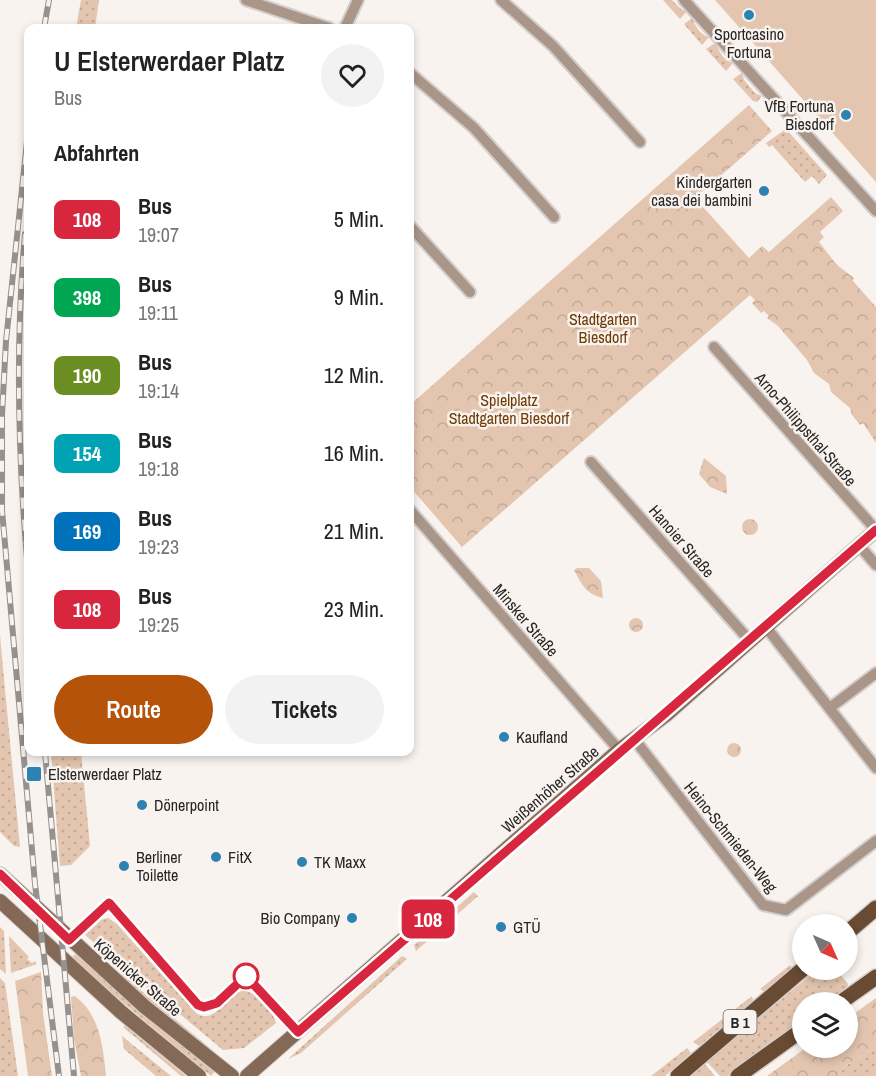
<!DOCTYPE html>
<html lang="de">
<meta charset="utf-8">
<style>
:root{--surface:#fff;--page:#f2f2f2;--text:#222;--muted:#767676;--accent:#b45309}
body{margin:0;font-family:"Archivo Narrow",sans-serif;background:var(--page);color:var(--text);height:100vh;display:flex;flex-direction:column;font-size:22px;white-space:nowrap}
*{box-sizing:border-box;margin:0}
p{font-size:20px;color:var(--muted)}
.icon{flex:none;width:33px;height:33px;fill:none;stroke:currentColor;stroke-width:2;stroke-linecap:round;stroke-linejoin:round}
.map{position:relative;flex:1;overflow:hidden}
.panel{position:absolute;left:24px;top:24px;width:390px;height:732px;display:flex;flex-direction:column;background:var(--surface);border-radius:12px;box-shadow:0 3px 9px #0003}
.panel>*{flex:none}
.badge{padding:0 12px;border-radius:9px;font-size:21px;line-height:39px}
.needle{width:39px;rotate:135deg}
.buttons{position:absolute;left:792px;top:914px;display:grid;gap:12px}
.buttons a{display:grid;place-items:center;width:66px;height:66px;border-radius:50%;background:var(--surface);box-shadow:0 3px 9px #0003;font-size:30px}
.map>.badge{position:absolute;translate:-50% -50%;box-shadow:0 0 0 3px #fff}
h2{padding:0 30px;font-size:22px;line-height:54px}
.round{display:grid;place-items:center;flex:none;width:63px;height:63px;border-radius:32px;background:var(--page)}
.overview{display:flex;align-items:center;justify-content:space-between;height:102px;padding:0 30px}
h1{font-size:28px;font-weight:600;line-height:45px}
.action{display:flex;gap:12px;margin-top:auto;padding:12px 30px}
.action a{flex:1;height:69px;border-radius:36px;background:var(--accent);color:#fff;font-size:24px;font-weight:600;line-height:69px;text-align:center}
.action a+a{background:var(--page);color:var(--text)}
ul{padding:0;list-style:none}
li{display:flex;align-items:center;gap:18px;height:78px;padding:0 30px}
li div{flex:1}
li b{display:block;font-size:22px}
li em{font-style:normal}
li .badge{min-width:66px;font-weight:700;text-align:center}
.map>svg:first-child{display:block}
.grass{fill:url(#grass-dots)}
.forest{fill:url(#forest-crowns)}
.garden{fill:#e3c5b0}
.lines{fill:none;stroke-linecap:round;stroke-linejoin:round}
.street-casing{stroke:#d3cecb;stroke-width:14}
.secondary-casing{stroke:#d3cecb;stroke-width:16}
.primary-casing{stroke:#d3cecb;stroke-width:18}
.street{stroke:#a99689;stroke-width:10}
.secondary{stroke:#846956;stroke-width:14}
.primary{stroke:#694a32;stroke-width:15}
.rail-casing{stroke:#95918f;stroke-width:6}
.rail{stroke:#f9f3ef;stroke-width:4;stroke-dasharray:11;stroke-linecap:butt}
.line-casing{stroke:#fff;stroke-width:14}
.line{stroke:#d7263d;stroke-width:9}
.poi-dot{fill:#2d82b1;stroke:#f9f3ef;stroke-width:2}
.stop-dot{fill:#fff;stroke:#d7263d;stroke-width:3}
.labels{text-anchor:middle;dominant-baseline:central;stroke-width:5;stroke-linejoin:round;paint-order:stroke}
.shield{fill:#f9f3ef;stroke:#676462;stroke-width:1.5}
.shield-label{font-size:15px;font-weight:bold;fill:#282625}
.poi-label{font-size:16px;fill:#282625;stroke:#f9f3ef;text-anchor:start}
.park-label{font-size:16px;fill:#6f3a04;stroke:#f9f3ef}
.street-label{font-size:16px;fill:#282625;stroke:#f9f3ef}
</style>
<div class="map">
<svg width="876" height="1076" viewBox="0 0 876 1076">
<defs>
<pattern id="grass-dots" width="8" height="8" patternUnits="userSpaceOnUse" patternTransform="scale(1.5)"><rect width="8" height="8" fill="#e3c5b0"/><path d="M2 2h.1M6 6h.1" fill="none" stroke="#c3a997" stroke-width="1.8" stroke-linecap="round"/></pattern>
<pattern id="forest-crowns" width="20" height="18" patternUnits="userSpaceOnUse" patternTransform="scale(1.5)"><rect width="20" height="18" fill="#e3c5b0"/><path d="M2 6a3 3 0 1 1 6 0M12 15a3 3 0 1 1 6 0" fill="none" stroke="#c3a997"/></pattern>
</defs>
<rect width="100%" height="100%" fill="#f9f3ef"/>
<!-- grass -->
<path class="grass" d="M81,0h18l-4,28h-19z
M663,0h9l10,10 5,1 -7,8z
M692,18c3,7 8,17 17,19l-7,8 -18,-21z
M715,43c5,8 7,17 18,20l-7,8 -20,-22z
M742,73l2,7 11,13 7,3 -5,6 -4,-1 -20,-22z
M786,129l41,46 -8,9 -7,-8 -7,6 -33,-37 -3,2 -3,-4z
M0,633l1,14 19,200 -6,-1 -14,-14z
M51,752h30l9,94 -19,19 -11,1z
M474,892l4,4 -62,55 -2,-6z
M108,918l9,6 79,89c28,18 33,-48 67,-10 6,7 11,12 13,20l-32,25 -21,2 -138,-115 12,-14z
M0,927l4,4 2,43 -6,-5z
M9,936l20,21 -2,2 5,4 3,-2 2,3 -26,9z
M89,947l122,102 2,3 -63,-49z
M75,954l140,117 -4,5 -109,-91 -33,-24z
M402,956l5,3 -106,94 -13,6z
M790,965l3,4 -28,23 -5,-3z
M818,969h18l12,15 -1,6 -16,12h-29v20l-74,54h-8l-14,-15z
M0,978l5,5 13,93h-18z
M752,996l1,5 -54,45 -6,-4z
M124,1025l62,51h-5l-57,-48z
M122,1036l6,5 43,35h-15l-32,-27z
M876,1047v29h-38l6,-9z
M687,1048l4,5 -26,23h-14z
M704,1063l11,13h-26z"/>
<!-- forest -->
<path class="forest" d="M749,105l23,26 -77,67 54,60 13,-12 7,6 62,-55 12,14 -23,21 4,5 -5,5 18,23 17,13 -1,3 23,26v136l-13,-20 -3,2 -8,-10 -2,-7 -19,-16 -2,-8 -15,-11 -7,-13 -29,-34 -11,-8 2,-2 -5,-5 -3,2 -9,-10 3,-3 -5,-5 -288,252 -52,-60v-82z
M704,458l22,18 1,18 -17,-7 -11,-13z
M742 527a8 8 0 1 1 16 0a8 8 0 1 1-16 0Z
M577,568h12l12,13 2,17c-17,-4 -21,-13 -29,-28z
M629 625a7 7 0 1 1 14 0a7 7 0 1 1-14 0Z
M727 750a7 7 0 1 1 14 0a7 7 0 1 1-14 0Z
M41,972l2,41 9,63h-24l-13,-95z
M75,996c25,19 28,50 31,80h-25l-7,-37 -3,-42z
M876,998v49l-32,20 -6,9h-71l40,-29h41v-29z"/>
<!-- garden -->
<path class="garden" d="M715,0h161v182z"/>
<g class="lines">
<!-- street casing -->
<g class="street-casing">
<path id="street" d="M246,0l83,28
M501,0l52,46 87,96
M684,0l192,211
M345,28l13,-28
M410,73l64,55 80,89
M410,226l60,66
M714,347l162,183
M591,462l159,179
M410,510l209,240
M859,545l17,20
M766,627l110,141
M831,707l45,-34
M635,740l128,165 23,5 90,-69"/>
</g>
<!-- secondary casing -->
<g class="secondary-casing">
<path id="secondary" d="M0,874l145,133 87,69
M0,901l121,111 78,64
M247,1076l372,-326 47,-35 210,-185"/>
</g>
<!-- primary casing -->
<g class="primary-casing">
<path id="primary" d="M848,932l28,-24
M841,1002l35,-25
M678,1076l125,-107
M738,1076l64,-46"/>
</g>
<!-- street -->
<use href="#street" class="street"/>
<!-- secondary -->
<use href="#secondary" class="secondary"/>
<!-- primary -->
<use href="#primary" class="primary"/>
<!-- rail casing -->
<g class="rail-casing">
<path id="rail" d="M44,28l5,-28
M28,132l-22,209 -4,74v95l33,374 24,192
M25,234c-10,112 -7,224 3,336
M45,752l29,324"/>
</g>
<!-- rail -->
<use href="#rail" class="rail"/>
</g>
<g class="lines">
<!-- line casing -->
<g class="line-casing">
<path id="line" d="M0,874l69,66 40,-37 89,102 6,2 13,-4 29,-27 52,56 578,-502"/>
</g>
<!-- line -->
<use href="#line" class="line"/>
</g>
<!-- markers -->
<g class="poi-dot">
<circle cx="749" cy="15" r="6"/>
<circle cx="846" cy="115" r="6"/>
<circle cx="764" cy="191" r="6"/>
<circle cx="504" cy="737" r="6"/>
<rect x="26" y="766" width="16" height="16" rx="3"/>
<circle cx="142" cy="805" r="6"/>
<circle cx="216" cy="857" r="6"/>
<circle cx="302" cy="862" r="6"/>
<circle cx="124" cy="866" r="6"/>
<circle cx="352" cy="918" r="6"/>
<circle cx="501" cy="927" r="6"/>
</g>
<circle class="stop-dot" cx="246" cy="976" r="12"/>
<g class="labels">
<!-- shield labels -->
<rect class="shield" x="723.5" y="1010" width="33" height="24" rx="4.5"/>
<g class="shield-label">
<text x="740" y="1022">B 1</text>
</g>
<!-- poi labels -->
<g class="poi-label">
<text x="749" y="34" text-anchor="middle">Sportcasino<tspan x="749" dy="18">Fortuna</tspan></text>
<text x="834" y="106" text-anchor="end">VfB Fortuna<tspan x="834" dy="18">Biesdorf</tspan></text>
<text x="752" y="182" text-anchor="end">Kindergarten<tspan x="752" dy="18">casa dei bambini</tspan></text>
<text x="516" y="737">Kaufland</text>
<text x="48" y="774">Elsterwerdaer Platz</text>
<text x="154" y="805">Dönerpoint</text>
<text x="136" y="857">Berliner<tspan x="136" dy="18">Toilette</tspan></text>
<text x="228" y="857">FitX</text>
<text x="314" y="862">TK Maxx</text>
<text x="340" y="918" text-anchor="end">Bio Company</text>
<text x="513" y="927">GTÜ</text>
</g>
<!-- park labels -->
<g class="park-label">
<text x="603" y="319">Stadtgarten<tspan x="603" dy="18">Biesdorf</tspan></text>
<text x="509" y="400">Spielplatz<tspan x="509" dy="18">Stadtgarten Biesdorf</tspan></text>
</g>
<!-- street labels -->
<g class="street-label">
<text transform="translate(806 429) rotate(49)">Arno-Philippsthal-Straße</text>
<text transform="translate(682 541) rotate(49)">Hanoier Straße</text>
<text transform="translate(526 620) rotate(49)">Minsker Straße</text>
<text transform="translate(550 789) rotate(-41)">Weißenhöher Straße</text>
<text transform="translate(731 837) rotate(51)">Heino-Schmieden-Weg</text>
<text transform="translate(138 977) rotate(41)">Köpenicker Straße</text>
</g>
</g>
</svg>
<div class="buttons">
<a><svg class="needle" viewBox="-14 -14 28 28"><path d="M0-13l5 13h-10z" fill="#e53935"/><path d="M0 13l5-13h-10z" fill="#767676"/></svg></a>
<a><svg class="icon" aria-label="layers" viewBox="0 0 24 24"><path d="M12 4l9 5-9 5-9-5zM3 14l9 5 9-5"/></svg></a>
</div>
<b class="badge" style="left:428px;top:919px;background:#d7263d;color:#fff">108</b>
<section class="panel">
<div class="overview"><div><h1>U Elsterwerdaer Platz</h1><p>Bus</p></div><a class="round"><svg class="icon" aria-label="heart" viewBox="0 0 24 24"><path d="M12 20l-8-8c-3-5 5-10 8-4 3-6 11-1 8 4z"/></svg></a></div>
<h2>Abfahrten</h2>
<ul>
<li><span class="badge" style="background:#d7263d;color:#fff">108</span><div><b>Bus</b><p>19:07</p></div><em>5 Min.</em></li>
<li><span class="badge" style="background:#00a651;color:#fff">398</span><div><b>Bus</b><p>19:11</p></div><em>9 Min.</em></li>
<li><span class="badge" style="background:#6b8e23;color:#fff">190</span><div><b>Bus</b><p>19:14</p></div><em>12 Min.</em></li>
<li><span class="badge" style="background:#00a3b4;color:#fff">154</span><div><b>Bus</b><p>19:18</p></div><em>16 Min.</em></li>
<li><span class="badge" style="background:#0072bc;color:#fff">169</span><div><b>Bus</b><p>19:23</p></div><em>21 Min.</em></li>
<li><span class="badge" style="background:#d7263d;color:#fff">108</span><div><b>Bus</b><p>19:25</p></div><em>23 Min.</em></li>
</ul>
<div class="action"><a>Route</a><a>Tickets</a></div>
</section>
</div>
